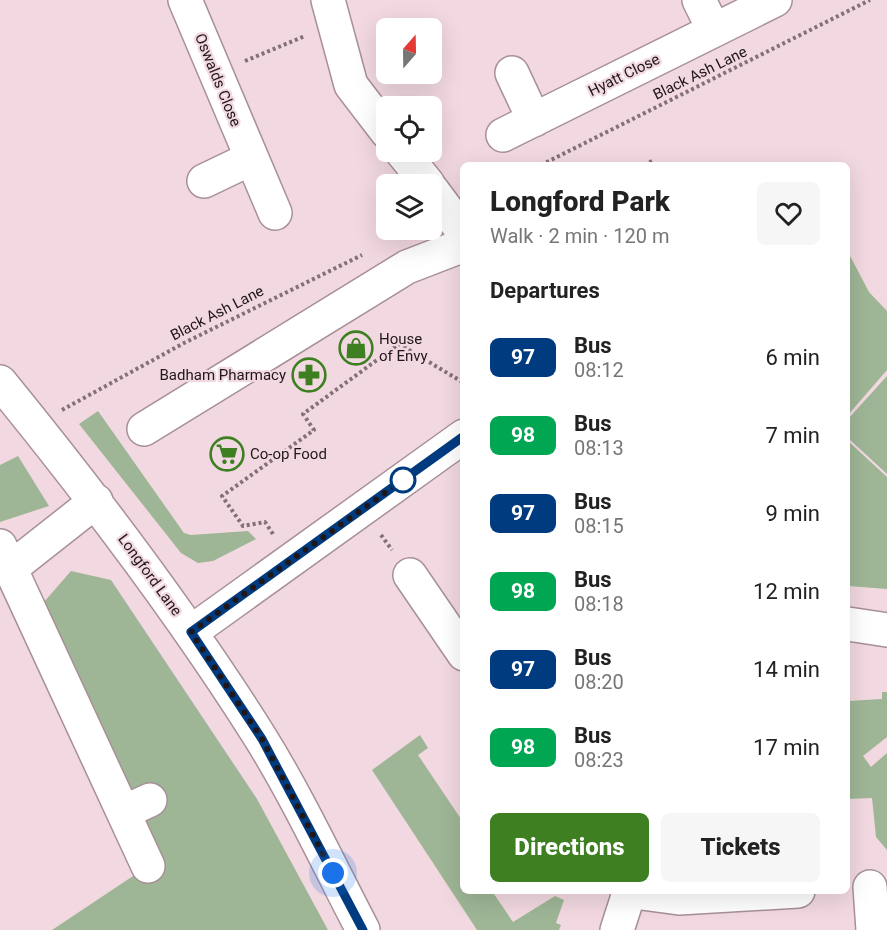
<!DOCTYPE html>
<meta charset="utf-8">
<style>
:root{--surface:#fff;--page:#f6f6f6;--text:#222;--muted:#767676;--accent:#3d7f21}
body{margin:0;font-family:Roboto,sans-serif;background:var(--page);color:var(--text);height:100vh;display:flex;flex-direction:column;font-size:22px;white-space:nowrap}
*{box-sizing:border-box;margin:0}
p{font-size:20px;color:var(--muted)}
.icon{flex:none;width:33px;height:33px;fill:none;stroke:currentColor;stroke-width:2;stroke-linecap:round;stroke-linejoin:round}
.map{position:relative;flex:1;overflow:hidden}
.side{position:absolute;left:460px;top:162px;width:390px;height:732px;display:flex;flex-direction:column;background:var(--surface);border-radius:9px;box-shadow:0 6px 24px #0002}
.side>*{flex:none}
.badge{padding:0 12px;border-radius:9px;font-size:21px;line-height:39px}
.needle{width:39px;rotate:20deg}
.buttons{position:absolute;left:376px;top:18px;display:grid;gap:12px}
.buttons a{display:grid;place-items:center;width:66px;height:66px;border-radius:9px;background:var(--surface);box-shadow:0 6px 24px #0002;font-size:30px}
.you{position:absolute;width:30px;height:30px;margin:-15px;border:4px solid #fff;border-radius:50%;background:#1a73e8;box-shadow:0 0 0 9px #1a73e833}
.map>.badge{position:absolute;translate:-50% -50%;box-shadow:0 0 0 3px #fff}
h2{padding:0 30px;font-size:22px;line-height:54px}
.round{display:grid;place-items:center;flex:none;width:63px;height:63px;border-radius:9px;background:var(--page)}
.overview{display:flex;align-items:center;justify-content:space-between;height:102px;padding:0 30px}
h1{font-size:28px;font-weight:800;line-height:45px}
.action{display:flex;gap:12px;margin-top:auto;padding:12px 30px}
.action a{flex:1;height:69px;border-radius:9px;background:var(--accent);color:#fff;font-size:24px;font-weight:800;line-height:69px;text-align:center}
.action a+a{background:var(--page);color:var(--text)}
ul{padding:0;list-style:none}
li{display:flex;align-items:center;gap:18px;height:78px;padding:0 30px}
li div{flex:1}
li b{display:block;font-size:22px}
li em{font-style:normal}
li .badge{min-width:66px;font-weight:700;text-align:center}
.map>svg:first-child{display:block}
.green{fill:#9eb696}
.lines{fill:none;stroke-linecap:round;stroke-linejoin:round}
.minor-casing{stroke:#a89097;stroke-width:36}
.path{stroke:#827176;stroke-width:4;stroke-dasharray:3 3;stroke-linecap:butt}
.minor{stroke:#fff;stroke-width:33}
.line-casing{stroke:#fff;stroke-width:14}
.line{stroke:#003b80;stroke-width:9}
.walk{stroke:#20171a;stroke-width:6;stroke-dasharray:0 10.8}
.stop-dot{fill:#fff;stroke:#003b80;stroke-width:3}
.labels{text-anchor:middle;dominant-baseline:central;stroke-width:4.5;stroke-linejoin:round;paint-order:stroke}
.street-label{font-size:15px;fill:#20171a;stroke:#f2d8e0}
.poi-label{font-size:15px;fill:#20171a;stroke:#f2d8e0;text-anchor:start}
</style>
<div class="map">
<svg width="887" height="930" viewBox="0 0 887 930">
<rect width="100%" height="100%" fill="#f2d8e0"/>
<!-- green -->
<path class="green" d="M848,252l21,40 18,19v59l-39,45z
M887,376v98l-39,-36v-19z
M98,411l86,122 7,2 57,-4 8,8 -43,22 -15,2 -17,-10 -102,-129z
M848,441l39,36v112l-39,-3z
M18,456l31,50 -49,16v-57z
M71,571l40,9 146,219 71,131h-276l96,-64 -104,-264z
M882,692h5v45l-24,19 8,11 16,-14v97l-11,-13 -4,-39 -24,1v-98l34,-2z
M420,735l8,13 -10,7 45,67 1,69h33l-3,3 19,28 42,-26 9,4 -8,23 5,2 -2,5h-82l-105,-160z"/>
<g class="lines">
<!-- minor casing -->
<g class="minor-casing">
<path id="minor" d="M185,0l90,213
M328,0l23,85 36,47
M699,0l15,30
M512,73l22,47
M503,135l272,-135
M402,152l26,32
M204,181l46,-22
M432,190l32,43
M0,382c93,114 182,231 260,355 38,61 70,130 103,193
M144,429l263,-162 57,-22
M0,546l148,320
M11,568l85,-67
M410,575l54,79
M848,624l39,6
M191,632l273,-196
M124,812l26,-12
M870,887l3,43
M627,891l52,7 119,-7
M617,930l12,-37"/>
</g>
<!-- path -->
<path class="path" d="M245,61l60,-25
M541,165l329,-165
M644,165l10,-5
M62,410l122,-67 178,-88
M273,534l-8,-12 -22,4 -21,-30 92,-66 -11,-16 96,-70 65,39
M381,535l11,15"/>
<!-- minor -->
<use href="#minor" class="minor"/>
</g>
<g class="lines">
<!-- line casing -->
<g class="line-casing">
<path id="line" d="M363,930l-101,-191 -71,-107 273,-196"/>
</g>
<!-- line -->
<use href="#line" class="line"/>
<!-- walk -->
<path class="walk" d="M333,873l-71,-134 -71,-107 212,-152"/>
</g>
<!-- icons -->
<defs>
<g id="shop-ring" transform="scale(1.725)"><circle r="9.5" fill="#f2d8e0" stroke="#3d7f21" stroke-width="1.5"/><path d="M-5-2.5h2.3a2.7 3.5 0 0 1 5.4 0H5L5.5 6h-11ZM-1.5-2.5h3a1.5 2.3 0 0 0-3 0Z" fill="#3d7f21"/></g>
<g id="pharmacy-ring" transform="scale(1.725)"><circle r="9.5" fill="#f2d8e0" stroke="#3d7f21" stroke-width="1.5"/><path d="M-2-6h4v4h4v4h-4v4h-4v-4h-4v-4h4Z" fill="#3d7f21"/></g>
<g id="supermarket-ring" transform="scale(1.725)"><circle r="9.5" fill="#f2d8e0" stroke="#3d7f21" stroke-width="1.5"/><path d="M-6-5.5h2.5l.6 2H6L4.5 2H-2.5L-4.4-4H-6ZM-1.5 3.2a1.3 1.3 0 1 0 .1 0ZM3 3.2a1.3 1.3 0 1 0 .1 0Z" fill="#3d7f21"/></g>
</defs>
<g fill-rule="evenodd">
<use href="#shop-ring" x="356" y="348"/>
<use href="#pharmacy-ring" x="309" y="375"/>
<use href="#supermarket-ring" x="227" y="454"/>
</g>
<!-- markers -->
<circle class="stop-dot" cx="403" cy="480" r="12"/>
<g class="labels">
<!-- street labels -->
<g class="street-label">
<text transform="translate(700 73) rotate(-26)">Black Ash Lane</text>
<text transform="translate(624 75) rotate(-26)">Hyatt Close</text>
<text transform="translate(218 80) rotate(68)">Oswalds Close</text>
<text transform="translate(217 313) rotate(-27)">Black Ash Lane</text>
<text transform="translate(150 575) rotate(54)">Longford Lane</text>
</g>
<!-- poi labels -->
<g class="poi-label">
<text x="379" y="339">House<tspan x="379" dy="17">of Envy</tspan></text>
<text x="286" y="375" text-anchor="end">Badham Pharmacy</text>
<text x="250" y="454">Co-op Food</text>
</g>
</g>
</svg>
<div class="buttons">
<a><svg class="needle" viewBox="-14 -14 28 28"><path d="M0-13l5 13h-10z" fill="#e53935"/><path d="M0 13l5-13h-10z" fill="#767676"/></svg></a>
<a><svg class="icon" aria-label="locate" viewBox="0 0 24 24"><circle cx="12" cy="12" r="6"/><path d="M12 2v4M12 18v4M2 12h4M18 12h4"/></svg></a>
<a><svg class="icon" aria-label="layers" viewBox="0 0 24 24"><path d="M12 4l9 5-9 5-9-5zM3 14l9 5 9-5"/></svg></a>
</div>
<div class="you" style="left:333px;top:873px"></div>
<section class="side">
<div class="overview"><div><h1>Longford Park</h1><p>Walk · 2 min · 120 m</p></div><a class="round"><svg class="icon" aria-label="heart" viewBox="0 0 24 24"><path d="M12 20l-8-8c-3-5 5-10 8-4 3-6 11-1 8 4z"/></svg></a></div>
<h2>Departures</h2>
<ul>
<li><span class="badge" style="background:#003b80;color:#fff">97</span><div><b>Bus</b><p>08:12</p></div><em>6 min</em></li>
<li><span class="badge" style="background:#00a651;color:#fff">98</span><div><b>Bus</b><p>08:13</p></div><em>7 min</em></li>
<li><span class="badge" style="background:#003b80;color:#fff">97</span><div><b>Bus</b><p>08:15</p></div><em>9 min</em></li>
<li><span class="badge" style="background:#00a651;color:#fff">98</span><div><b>Bus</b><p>08:18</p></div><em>12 min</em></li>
<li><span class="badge" style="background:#003b80;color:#fff">97</span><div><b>Bus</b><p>08:20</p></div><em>14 min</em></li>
<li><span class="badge" style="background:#00a651;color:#fff">98</span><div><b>Bus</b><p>08:23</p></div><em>17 min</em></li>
</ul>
<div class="action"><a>Directions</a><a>Tickets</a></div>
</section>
</div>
